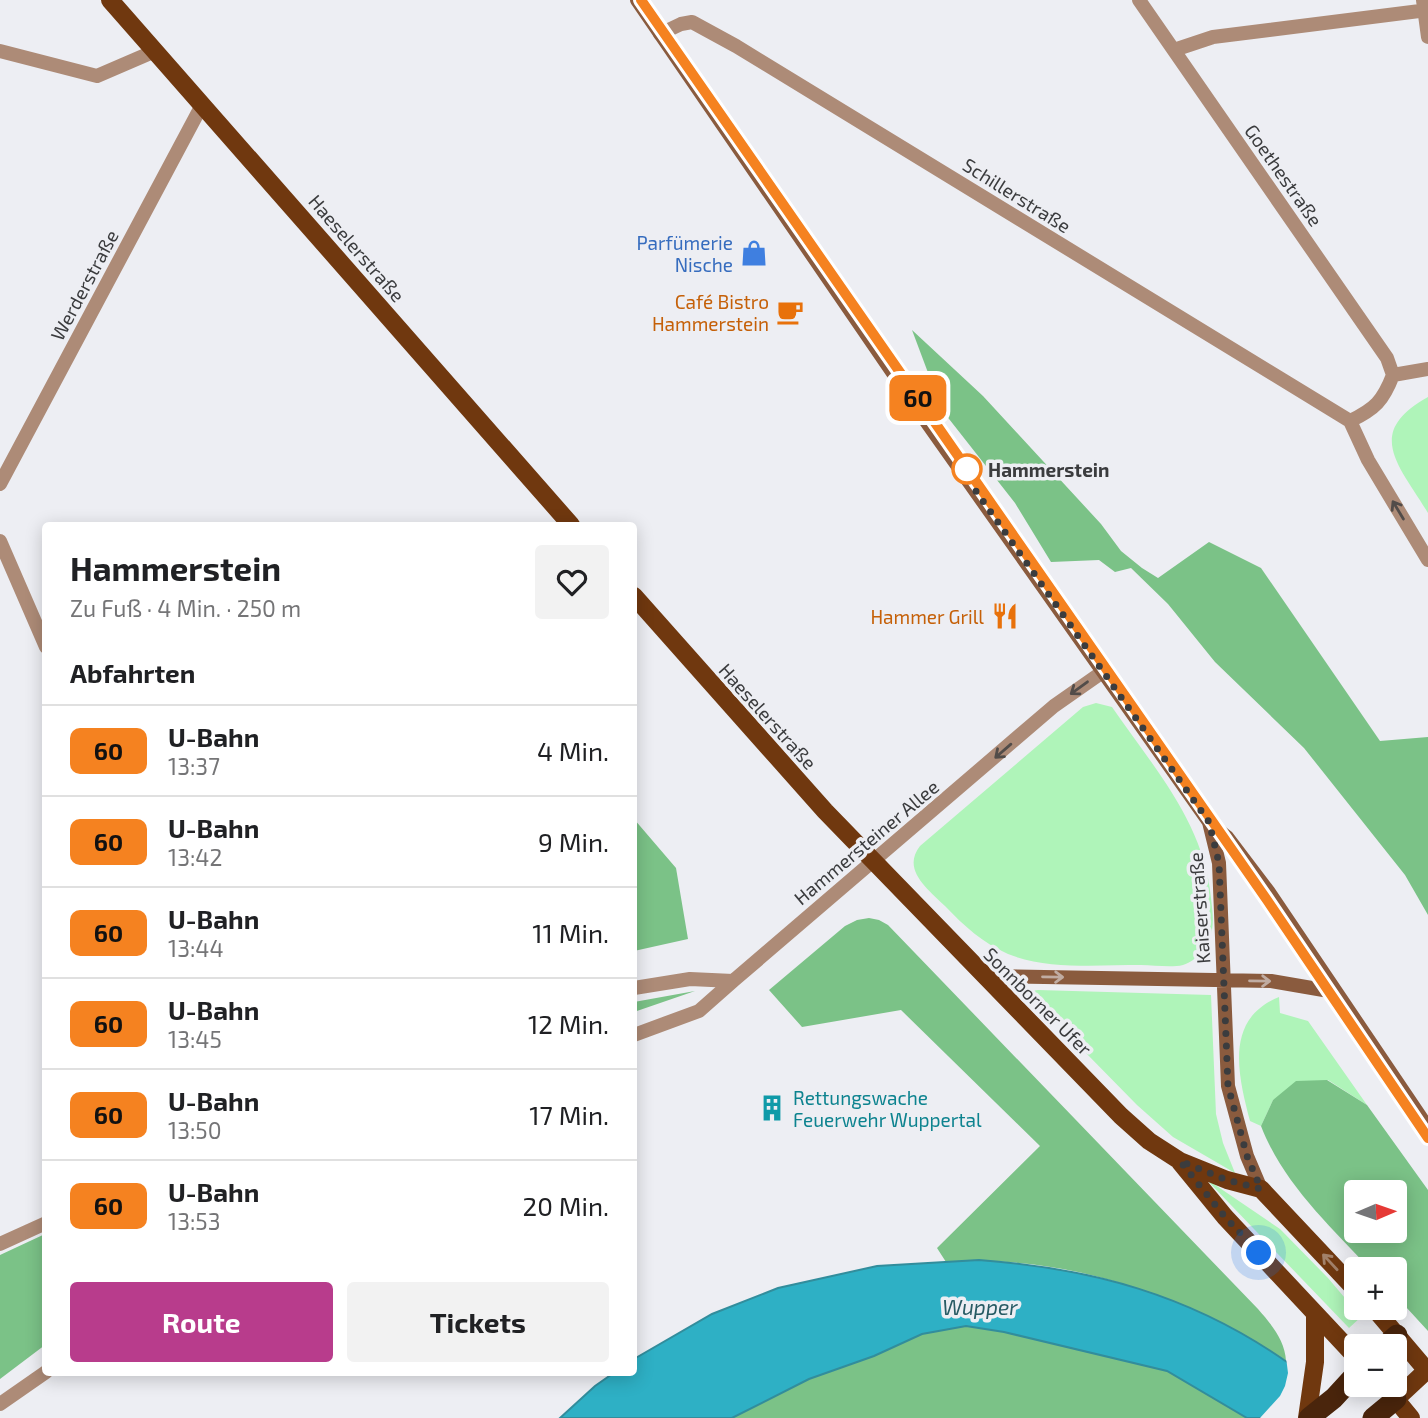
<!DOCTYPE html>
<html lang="de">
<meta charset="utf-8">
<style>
:root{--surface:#fff;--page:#f2f2f2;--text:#202124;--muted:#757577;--line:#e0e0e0;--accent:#b83c8c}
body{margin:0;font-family:"Exo 2",sans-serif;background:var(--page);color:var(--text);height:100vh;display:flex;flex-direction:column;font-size:26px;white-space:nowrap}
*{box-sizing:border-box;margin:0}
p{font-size:23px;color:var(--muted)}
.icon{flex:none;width:38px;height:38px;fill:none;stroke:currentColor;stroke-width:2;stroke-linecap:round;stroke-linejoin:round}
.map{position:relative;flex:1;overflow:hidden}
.sheet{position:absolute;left:42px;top:522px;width:595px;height:854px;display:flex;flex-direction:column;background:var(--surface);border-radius:7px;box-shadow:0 4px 18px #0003}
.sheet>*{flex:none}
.badge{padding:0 14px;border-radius:10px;font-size:24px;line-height:46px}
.needle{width:46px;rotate:88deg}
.buttons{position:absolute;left:1344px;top:1180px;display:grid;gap:14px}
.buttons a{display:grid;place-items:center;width:63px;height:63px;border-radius:7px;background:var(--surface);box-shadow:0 4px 18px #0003;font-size:35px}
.you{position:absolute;width:35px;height:35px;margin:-18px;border:5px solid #fff;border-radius:50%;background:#1a73e8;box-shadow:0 0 0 10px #1a73e833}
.map>.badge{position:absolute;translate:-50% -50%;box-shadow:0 0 0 4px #fff}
h2{padding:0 28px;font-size:26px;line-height:63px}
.round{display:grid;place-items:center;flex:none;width:74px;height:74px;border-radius:7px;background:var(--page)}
.summary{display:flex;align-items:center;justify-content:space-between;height:119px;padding:0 28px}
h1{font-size:33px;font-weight:700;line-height:52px}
.cta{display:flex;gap:14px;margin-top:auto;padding:14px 28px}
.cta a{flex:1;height:80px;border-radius:7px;background:var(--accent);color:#fff;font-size:28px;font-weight:700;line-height:80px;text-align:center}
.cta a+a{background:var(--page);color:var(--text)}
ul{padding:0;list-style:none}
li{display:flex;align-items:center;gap:21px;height:91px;padding:0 28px;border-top:2px solid var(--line)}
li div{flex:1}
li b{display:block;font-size:26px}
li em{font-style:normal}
li .badge{min-width:77px;font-weight:700;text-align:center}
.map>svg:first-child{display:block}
.green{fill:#aff4b9}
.forest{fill:#7bc287;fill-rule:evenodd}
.water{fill:#2eb0c5;stroke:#328d9c;stroke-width:2}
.pier{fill:#edeef3}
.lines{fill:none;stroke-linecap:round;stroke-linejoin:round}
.street{stroke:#ad8b77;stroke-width:14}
.secondary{stroke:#8a5b3e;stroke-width:14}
.primary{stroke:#70380f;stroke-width:18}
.highway{stroke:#4a250c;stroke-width:21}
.rail{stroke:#606163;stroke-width:5;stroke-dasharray:14 7;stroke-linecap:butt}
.oneway{stroke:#524c49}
.oneway2{stroke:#c0aca2}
.oneway3{stroke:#a2816a}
.line-casing{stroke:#fff;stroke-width:16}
.line{stroke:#f58220;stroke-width:10}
.walk{stroke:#3b3c3e;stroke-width:7;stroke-dasharray:0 12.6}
.stop-dot{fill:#fff;stroke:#f58220;stroke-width:3.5}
.labels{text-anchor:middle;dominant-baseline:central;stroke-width:7;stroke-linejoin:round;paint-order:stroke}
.street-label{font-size:19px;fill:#3b3c3e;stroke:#edeef3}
.shop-label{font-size:19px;fill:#366cbe;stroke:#edeef3;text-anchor:end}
.food-label{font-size:19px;fill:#c56008;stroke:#edeef3;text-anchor:end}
.stop-label{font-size:19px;font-weight:bold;fill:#3b3c3e;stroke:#edeef3;text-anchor:start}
.culture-label{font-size:19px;fill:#0d838f;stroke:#edeef3;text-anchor:start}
.water-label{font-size:21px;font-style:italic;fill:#285b64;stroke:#edeef3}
</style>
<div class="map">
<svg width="1428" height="1418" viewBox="0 0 1428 1418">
<rect width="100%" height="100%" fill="#edeef3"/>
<!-- green -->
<path class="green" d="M1428,397v116c-28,-47 -65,-80 0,-116z
M1096,703l16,4c41,60 92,115 99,191 1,10 3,21 1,32 -2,16 -14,30 -29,35 -12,3 -29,0 -42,0 -43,0 -93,5 -133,-11 -25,-11 -44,-28 -63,-48 -16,-16 -44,-36 -25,-60l163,-139z
M1038,990l173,5 5,119 7,29 12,30 -62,-36 -36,-32 -106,-108v-6z
M1279,997l1,16 28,8 59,84 -39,-25 -55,20 -12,26 -11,-5c-12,-46 -26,-102 29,-124z
M1205,1178l75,51 48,49 33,39 -12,11z"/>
<!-- forest -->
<path class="forest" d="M912,330l71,66 118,128 20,27 21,17 16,10 51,-36 52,26 119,173 48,-4v178l-23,-40 -101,-127 -89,-86 -47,-58 -37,-36 -16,4 -16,-12 -48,2 -36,-59 -73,-93z
M634,819l42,49 12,71 -54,12z
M869,918l10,2 9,5 370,384c13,15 27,31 28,52 -106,-65 -214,-107 -340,-99l-9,-14 103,-102 -139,-136 -99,17 -33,-37 76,-64 12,-6z
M695,991l-61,21v-10z
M1327,1080l40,25 61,85v141l-33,-36v-26h-25c-41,-44 -87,-86 -109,-143l12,-26 23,-19zM1356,1192h39v38h-39z
M45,1234v111l-45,34v-124z
M966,1326l38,5 163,40 80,47h-515l77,-39 65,-23 48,-22z"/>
<!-- water -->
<path class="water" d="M979,1260c112,8 211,35 305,100 25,16 47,39 69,58h-106l-80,-47 -163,-39 -38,-6 -44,8 -48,22 -65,23 -77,39h-172l35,-32 20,-14h19v-13l78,-45 66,-26 99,-22z"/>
<!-- pier -->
<path class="pier" d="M1286,1357l70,59 1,2h-97l20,-22 5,-10 3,-13z"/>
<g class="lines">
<!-- street -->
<path class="street" d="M1139,0l248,358 6,17
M1423,0l5,37
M660,34l21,-10 11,-2 44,24 614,375
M1174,50l39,-13 215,-27
M0,51l97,25 58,-25
M1393,375l35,-6
M1350,421l18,39 60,100
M1350,421c25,-12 33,-20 43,-46
M0,484l202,-379
M0,541l46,106
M634,988l56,-9 43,2 321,-275 50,-35
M634,1035l65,-24 34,-30
M0,1244l46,-21
M0,1404l46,-32"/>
<!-- secondary -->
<path class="secondary" d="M637,0l291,424 281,398 10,41 9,223 19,70 14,33
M1209,823l18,14 41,54 160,237
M985,976l286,5 64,11"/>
<!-- primary -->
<path class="primary" d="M110,0l461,525
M634,596l191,215 296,305 28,25 31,20 47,19 34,9 95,101
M1180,1162l45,55 131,140
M1373,1307l55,65
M1383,1384l28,34
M1396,1399l31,-29
M1307,1418l8,-56v-48"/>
<!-- highway -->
<path class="highway" d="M1385,1346l12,-11
M1309,1418l25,-20 22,-24
M1373,1418l23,-19"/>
<!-- rail -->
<path class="rail" d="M641,0l626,900 161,238"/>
</g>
<!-- one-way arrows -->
<defs><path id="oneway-shaft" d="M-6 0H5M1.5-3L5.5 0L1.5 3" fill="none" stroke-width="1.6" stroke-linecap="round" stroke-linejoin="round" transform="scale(1.75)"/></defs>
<g class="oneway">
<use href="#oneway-shaft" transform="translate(1398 510) rotate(-121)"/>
<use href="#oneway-shaft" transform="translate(1079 688) rotate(144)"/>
<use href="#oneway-shaft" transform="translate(1003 751) rotate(139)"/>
</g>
<g class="oneway2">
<use href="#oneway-shaft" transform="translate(1053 977) rotate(1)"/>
<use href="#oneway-shaft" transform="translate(1260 981) rotate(1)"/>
</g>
<use class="oneway3" href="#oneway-shaft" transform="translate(1330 1262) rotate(-133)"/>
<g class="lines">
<!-- line casing -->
<g class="line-casing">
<path id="line" d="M641,0l626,900 161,238"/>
</g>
<!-- line -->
<use href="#line" class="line"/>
<!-- walk -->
<path class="walk" d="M967,469l-8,-2 250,355 10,41 9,223 19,70 14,33 -34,-9 -47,-19 45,56 34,36"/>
</g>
<!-- icons -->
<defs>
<g id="shop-bare" transform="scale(2.1)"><path d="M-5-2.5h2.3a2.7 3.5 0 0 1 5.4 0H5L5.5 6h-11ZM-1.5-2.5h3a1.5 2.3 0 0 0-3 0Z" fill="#3f7fe0" stroke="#edeef3" stroke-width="2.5" paint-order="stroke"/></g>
<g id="cafe-bare" transform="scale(2.1)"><path d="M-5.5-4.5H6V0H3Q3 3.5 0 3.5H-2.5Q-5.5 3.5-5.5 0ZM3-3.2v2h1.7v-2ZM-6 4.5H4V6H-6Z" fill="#e8710a" stroke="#edeef3" stroke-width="2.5" paint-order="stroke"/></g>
<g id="restaurant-bare" transform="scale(2.1)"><path d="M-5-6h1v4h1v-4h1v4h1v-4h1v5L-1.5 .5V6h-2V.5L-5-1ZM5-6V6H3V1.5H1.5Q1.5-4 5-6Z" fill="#e8710a" stroke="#edeef3" stroke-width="2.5" paint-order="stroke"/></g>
<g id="building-bare" transform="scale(2.1)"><path d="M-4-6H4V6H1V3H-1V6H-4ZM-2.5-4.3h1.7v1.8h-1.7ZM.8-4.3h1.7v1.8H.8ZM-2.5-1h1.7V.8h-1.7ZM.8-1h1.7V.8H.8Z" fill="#0f9aa8" stroke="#edeef3" stroke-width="2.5" paint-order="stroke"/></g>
</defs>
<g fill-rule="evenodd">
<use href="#shop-bare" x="754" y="253"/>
<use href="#cafe-bare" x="790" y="312"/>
<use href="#restaurant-bare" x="1005" y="616"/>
<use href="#building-bare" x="772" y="1108"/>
</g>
<!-- markers -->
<circle class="stop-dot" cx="967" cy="469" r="14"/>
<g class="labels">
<!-- street labels -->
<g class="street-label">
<text transform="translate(1284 175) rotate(55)">Goethestraße</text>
<text transform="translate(1017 195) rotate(32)">Schillerstraße</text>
<text transform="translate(357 248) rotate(49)">Haeselerstraße</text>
<text transform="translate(84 285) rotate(-62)">Werderstraße</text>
<text transform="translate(768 716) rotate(48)">Haeselerstraße</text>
<text transform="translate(866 842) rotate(-40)">Hammersteiner Allee</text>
<text transform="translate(1199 908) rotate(-94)">Kaiserstraße</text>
<text transform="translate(1038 1001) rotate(45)">Sonnborner Ufer</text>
</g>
<!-- shop labels -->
<g class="shop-label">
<text x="733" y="242">Parfümerie<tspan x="733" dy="22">Nische</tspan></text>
</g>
<!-- food labels -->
<g class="food-label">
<text x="769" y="301">Café Bistro<tspan x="769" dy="22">Hammerstein</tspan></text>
<text x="984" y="616">Hammer Grill</text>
</g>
<!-- stop labels -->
<g class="stop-label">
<text x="988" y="469">Hammerstein</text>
</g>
<!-- culture labels -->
<g class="culture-label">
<text x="793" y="1097">Rettungswache<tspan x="793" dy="22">Feuerwehr Wuppertal</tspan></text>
</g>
<!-- water labels -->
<g class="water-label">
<text x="980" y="1306">Wupper</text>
</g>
</g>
</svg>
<div class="buttons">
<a><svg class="needle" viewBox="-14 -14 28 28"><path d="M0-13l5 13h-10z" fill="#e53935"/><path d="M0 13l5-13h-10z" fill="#757577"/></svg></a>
<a>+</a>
<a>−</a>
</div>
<div class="you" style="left:1259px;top:1253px"></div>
<b class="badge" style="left:918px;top:398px;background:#f58220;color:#111">60</b>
<section class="sheet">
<div class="summary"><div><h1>Hammerstein</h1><p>Zu Fuß · 4 Min. · 250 m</p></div><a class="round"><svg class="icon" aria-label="heart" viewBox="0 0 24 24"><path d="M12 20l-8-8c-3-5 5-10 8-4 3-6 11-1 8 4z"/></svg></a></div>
<h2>Abfahrten</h2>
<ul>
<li><span class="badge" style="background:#f58220;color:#111">60</span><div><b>U-Bahn</b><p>13:37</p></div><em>4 Min.</em></li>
<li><span class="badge" style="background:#f58220;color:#111">60</span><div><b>U-Bahn</b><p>13:42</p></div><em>9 Min.</em></li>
<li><span class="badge" style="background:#f58220;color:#111">60</span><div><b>U-Bahn</b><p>13:44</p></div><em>11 Min.</em></li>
<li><span class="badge" style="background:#f58220;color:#111">60</span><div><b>U-Bahn</b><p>13:45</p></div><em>12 Min.</em></li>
<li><span class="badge" style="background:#f58220;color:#111">60</span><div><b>U-Bahn</b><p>13:50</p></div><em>17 Min.</em></li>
<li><span class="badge" style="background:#f58220;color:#111">60</span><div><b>U-Bahn</b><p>13:53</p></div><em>20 Min.</em></li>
</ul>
<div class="cta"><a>Route</a><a>Tickets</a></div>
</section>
</div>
